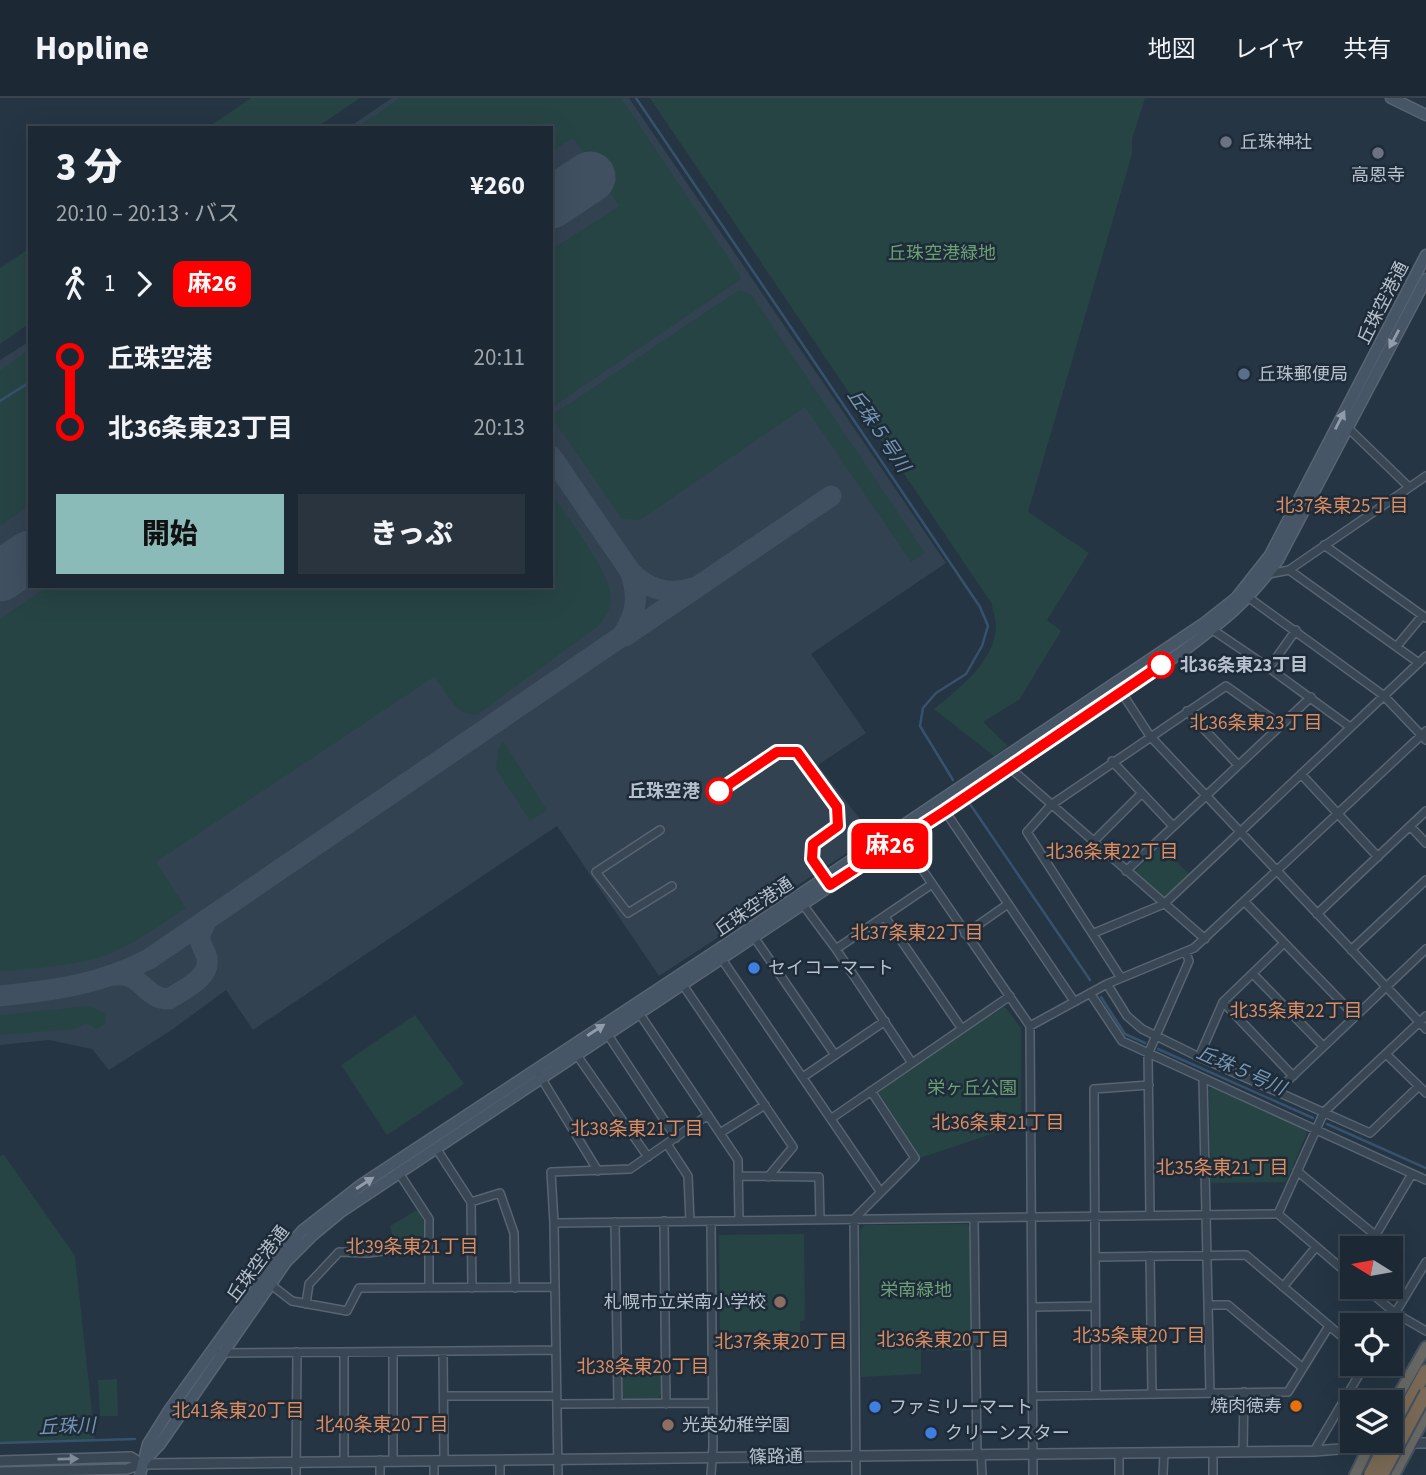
<!DOCTYPE html>
<html lang="ja">
<meta charset="utf-8">
<style>
:root{--surface:#1c2833;--page:#29343f;--text:#f1f3f6;--muted:#a0a6ac;--line:#3a444e;--accent:#8bbbb9}
body{margin:0;font-family:"Source Sans 3","Noto Sans JP",sans-serif;background:var(--page);color:var(--text);height:100vh;display:flex;flex-direction:column;font-size:26px;white-space:nowrap}
*{box-sizing:border-box;margin:0}
p{font-size:23px;color:var(--muted)}
.icon{flex:none;width:38px;height:38px;fill:none;stroke:currentColor;stroke-width:2;stroke-linecap:round;stroke-linejoin:round}
.map{position:relative;flex:1;overflow:hidden}
.panel{position:absolute;left:28px;top:28px;width:525px;height:462px;display:flex;flex-direction:column;background:var(--surface);border-radius:0px;box-shadow:0 7px 28px #0002,0 0 0 2px var(--line)}
.panel>*{flex:none}
.badge{padding:0 14px;border-radius:10px;font-size:24px;line-height:46px}
.needle{width:46px;rotate:281deg}
.controls{position:absolute;left:1340px;top:1138px;display:grid;gap:14px}
.controls a{display:grid;place-items:center;width:63px;height:63px;border-radius:0px;background:var(--surface);box-shadow:0 7px 28px #0002,0 0 0 2px var(--line);font-size:35px}
.map>.badge{position:absolute;translate:-50% -50%;box-shadow:0 0 0 4px #fff}
.legs{display:flex;align-items:center;gap:10px;height:77px;padding:0 28px;font-size:23px}
.legs p{margin-inline-start:auto}
.overview{display:flex;align-items:center;justify-content:space-between;height:119px;padding:0 28px}
h1{font-size:38px;font-weight:800;line-height:52px}
.primary-button{display:flex;gap:14px;margin-top:auto;padding:14px 28px}
.primary-button a{flex:1;height:80px;border-radius:0px;background:var(--accent);color:#111;font-size:28px;font-weight:800;line-height:80px;text-align:center}
.primary-button a+a{background:var(--page);color:var(--text)}
ul{padding:0 28px;list-style:none}
li{display:flex;align-items:center;gap:24px;height:70px;font-size:26px}
li i{display:grid;place-items:center;width:10px;height:100%;margin:0 9px;background:currentColor}
li i::after{content:'';width:18px;height:18px;margin:-9px;border:5px solid;border-radius:50%;background:var(--surface)}
li p{margin-inline-start:auto}
li:first-child i{background:linear-gradient(#0000 50%,currentColor 0)}
li:last-child i{background:linear-gradient(currentColor 50%,#0000 0)}
header{display:flex;align-items:center;gap:42px;box-sizing:border-box;height:98px;padding:0 35px;background:var(--surface);border-bottom:2px solid var(--line)}
header strong{font-size:33px}
nav{display:flex;gap:38px;margin-inline-start:auto;font-size:24px}
.map>svg:first-child{display:block}
.airport{fill:#334251}
.green{fill:#274445}
.lines{fill:none;stroke-linecap:round;stroke-linejoin:round}
.stream{stroke:#37526d;stroke-width:2.5}
.taxiway{stroke:#405060;stroke-width:21}
.runway{stroke:#405060;stroke-width:51}
.minor-casing{stroke:#586471;stroke-width:10}
.tertiary-casing{stroke:#586471;stroke-width:12}
.secondary-casing{stroke:#586471;stroke-width:13}
.trunk-casing{stroke:#44515e;stroke-width:14}
.motorway-casing{stroke:#44515e;stroke-width:16}
.minor{stroke:#394654;stroke-width:7}
.tertiary{stroke:#394654;stroke-width:9}
.secondary{stroke:#475667;stroke-width:10}
.trunk{stroke:#686865;stroke-width:10}
.motorway{stroke:#7a6956;stroke-width:12}
.motorway-bridge-casing{stroke:#44515e;stroke-width:16;stroke-linecap:butt}
.motorway-bridge{stroke:#7a6956;stroke-width:12}
.oneway{fill:#909ca9}
.oneway2{fill:#7e8a97}
.line-1-casing{stroke:#fff;stroke-width:16}
.line-1{stroke:#f00;stroke-width:10}
.worship-dot{fill:#6b7280;stroke:#1e2b39;stroke-width:2.5}
.service-dot{fill:#5c6f8a;stroke:#1e2b39;stroke-width:2.5}
.stop-1-dot{fill:#fff;stroke:#f00;stroke-width:3.5}
.shop-dot{fill:#3f7fe0;stroke:#1e2b39;stroke-width:2.5}
.education-dot{fill:#8d6e63;stroke:#1e2b39;stroke-width:2.5}
.food-dot{fill:#e8710a;stroke:#1e2b39;stroke-width:2.5}
.labels{text-anchor:middle;dominant-baseline:central;stroke-width:5;stroke-linejoin:round;paint-order:stroke}
.poi-label{font-size:18px;fill:#b7c1cd;stroke:#1e2b39;text-anchor:start}
.park-label{font-size:18px;fill:#6ca074;stroke:#1e2b39}
.street-label{font-size:18px;fill:#b7c1cd;stroke:#1e2b39}
.stop-label{font-size:18px;font-weight:bold;fill:#b7c1cd;stroke:#1e2b39;text-anchor:start}
.water-label{font-size:19px;font-style:italic;fill:#7595b3;stroke:#1e2b39}
.neighbourhood-label{font-size:19px;fill:#de8d61;stroke:#1e2b39}
</style>
<header>
<strong>Hopline</strong>
<nav><a>地図</a><a>レイヤ</a><a>共有</a></nav>
</header>
<div class="map">
<svg width="1426" height="1377" viewBox="0 0 1426 1377">
<rect width="100%" height="100%" fill="#253544"/>
<!-- airport -->
<path class="airport" d="M392,0h237l317,465 -135,91 55,79 -48,32 55,71 -214,140 -102,-150 -304,204 -27,-40 -53,39 -64,41 -17,-21 -43,-9 -49,5v-685l30,-19v245h521v-458h-203z"/>
<!-- green -->
<path class="green" d="M251,0h109l-44,30h-109z
M400,0h221l119,177v5l-189,128v-158l68,-44 -46,-68 -22,14v-24h-195z
M650,0h495l-13,41v15l-104,358 61,41 -42,67 14,11 -42,69 -36,22 25,24 -14,10 -60,-47c25,-21 61,-47 62,-83 0,-7 -3,-15 -4,-22z
M30,150v75l-30,21v-76z
M739,192l12,4 174,259 -14,9 -106,-155 -165,113 -18,-1 -71,-103z
M30,252v155l-30,21v-156z
M551,395c15,22 55,74 59,98 3,14 -3,25 -12,35l-121,89c-21,2 -31,-24 -43,-38l-278,185 30,46c-31,20 -64,46 -100,53 -28,6 -58,8 -86,11v-353l48,-33h503z
M503,643l44,69 -17,11 -34,-52 2,-19z
M1161,748l28,28 -26,25 -30,-26z
M88,908l18,7 -1,11 -8,5 -11,-6 -11,6 -75,6v-20z
M1003,909l3,1 15,20v96l-101,34 -42,-66z
M415,917l49,69 -77,51 -46,-70z
M1212,989l94,43 1,3 -21,49 -75,1 -2,-94z
M4,1057l71,101 20,184 -95,3v-287z
M417,1112l7,12 1,16 -3,3 -28,3 -4,-18z
M967,1126l4,4 1,122 -51,1v23l-60,3 -1,-147 5,-5z
M804,1136l1,86 -5,1v11h-80l-1,-97z
M661,1269v27l-3,5 -33,1 -2,-4 -1,-28z
M117,1281l1,37h-18l-2,-36z"/>
<g class="lines">
<!-- stream -->
<path class="stream" d="M636,0l344,509 8,19 -6,20 -16,28 -30,19 -13,15 -3,18 33,54
M0,303l30,-19
M970,706l120,176
M1101,899l24,37 20,9
M1158,951l155,69
M1327,1026l99,44
M0,1345l135,-4"/>
<!-- taxiway -->
<path class="taxiway" d="M630,473c16,18 40,25 62,17
M625,538l206,-140
M115,877c28,-3 28,24 54,24 13,-9 42,-21 38,-41 -2,-8 -7,-14 -8,-22l8,-17
M0,898c55,-6 99,-11 149,-37l473,-323c15,-22 17,-40 8,-65l-79,-115"/>
<!-- runway -->
<path class="runway" d="M551,105l39,-26
M0,478l30,-20"/>
<!-- minor casing -->
<g class="minor-casing">
<path id="minor" d="M1348,330l61,59
M1324,447l102,73
M1289,472l130,93
M1264,477l25,-5 137,-94
M1245,497l138,100 43,45
M1210,530l59,40 27,-38
M1397,548l25,-30
M1269,570l81,59
M1120,592l30,46 276,293
M1187,613l51,54
M1112,663l61,65
M1009,669l196,172
M1301,676l77,83
M945,713l129,190
M1410,728l16,17
M660,732l-64,42 32,41 44,-27
M900,739l130,189 3,449
M1093,744l49,-49
M1126,773l185,-174
M1244,803l111,115
M801,804l35,47 76,114
M1317,816l109,-103
M885,819l77,112
M1094,835l70,-29 262,-248
M965,836l43,-30
M754,839l81,118
M836,851l96,-65
M1351,852l75,-70
M719,857l161,236
M1253,876l70,72
M1121,880l-94,-146 24,-27 175,-119 55,39
M1107,886l20,32 15,13 57,28 171,76 49,-47
M683,887l110,162 -25,30
M1090,895l32,48 304,139
M1223,904l70,74
M637,912l101,150 1,60
M1030,928l77,-42 87,-36 232,-217
M608,937l68,103
M574,953l74,106
M1386,956l40,39
M1199,959l24,-55 61,-59
M540,978l58,95
M803,979l82,-56
M1203,982l7,313
M1277,993l149,-142
M832,1020l178,-122
M720,1035l45,-28
M667,1046l21,32 2,45
M436,1050l35,54 1,86
M1297,1073l78,64
M399,1075l30,46v69
M738,1078l81,1 1,42
M471,1104l29,-9 14,40 1,55
M1278,1116l46,-102 102,-96
M1150,1117l-2,-161 41,-93 -3,-9
M974,1120l3,237
M664,1123l2,183
M615,1124l3,182
M554,1125l724,-9 75,64
M1368,1150l44,-74
M1150,1158l2,138
M1096,1159l150,-2 107,91
M270,1186l22,17 55,10 12,-23 196,-1
M1363,1188l32,27 31,18
M1283,1189l33,-40
M306,1206l3,-20 30,-32 29,1 61,-8
M1208,1207h20l75,63
M1032,1209l63,-1
M1388,1227l38,-63
M443,1254l1,108
M220,1255l336,-3
M1096,1297l-2,-306 55,-4
M444,1298h113
M1033,1298l255,-4 41,-66
M557,1306l155,-1
M1314,1353l52,-88
M1213,1354v23
M1243,1354l1,-60
M981,1357l1,20
M380,1362v15
M393,1362v-108
M434,1362v15
M344,1363v-108
M500,1363v14
M296,1377l1,-123
M558,1377l-4,-252 -3,-51 79,-3 78,-54
M711,1377l2,-29 -2,-225
M856,1377l-2,-256 61,-61 -44,-67
M1119,1377v-21
M1163,1377l1,-22"/>
</g>
<!-- tertiary casing -->
<g class="tertiary-casing">
<path id="tertiary" d="M1408,1345h18
M0,1363l131,-4 11,7
M0,1374l127,-3 15,-5 1172,-13 76,-6"/>
</g>
<!-- secondary casing -->
<g class="secondary-casing">
<path id="secondary" d="M1391,0l35,17
M144,1363l16,-17 126,-182 27,-27 29,-24 840,-559c41,-31 66,-50 96,-92l148,-281
M140,1377l8,-31 22,-35 110,-153 22,-25 59,-46 355,-234 487,-327 33,-26 34,-43 156,-300"/>
</g>
<!-- trunk casing -->
<g class="trunk-casing">
<path id="trunk" d="M1391,1310l35,-61
M1355,1377l17,-35
M1394,1377l32,-60"/>
</g>
<!-- motorway casing -->
<g class="motorway-casing">
<path id="motorway" d="M1391,1336l35,-63"/>
</g>
<!-- minor -->
<use href="#minor" class="minor"/>
<!-- tertiary -->
<use href="#tertiary" class="tertiary"/>
<!-- secondary -->
<use href="#secondary" class="secondary"/>
<!-- trunk -->
<use href="#trunk" class="trunk"/>
<!-- motorway -->
<use href="#motorway" class="motorway"/>
<!-- motorway-bridge casing -->
<g class="motorway-bridge-casing">
<path id="motorway-bridge" d="M1370,1377l18,-35
M1382,1377l44,-82"/>
</g>
<!-- motorway-bridge -->
<use href="#motorway-bridge" class="motorway-bridge"/>
</g>
<!-- one-way arrows -->
<defs><path id="oneway-solid" d="M-6-.8H1V-3.2L6.5 0L1 3.2V.8H-6Z" transform="scale(1.75)"/></defs>
<g class="oneway">
<use href="#oneway-solid" transform="translate(1394 241) rotate(118)"/>
<use href="#oneway-solid" transform="translate(1340 322) rotate(-63)"/>
<use href="#oneway-solid" transform="translate(596 932) rotate(-33)"/>
<use href="#oneway-solid" transform="translate(365 1085) rotate(-33)"/>
</g>
<use class="oneway2" href="#oneway-solid" transform="translate(68 1361) rotate(-1)"/>
<g class="lines">
<!-- line-1 casing -->
<g class="line-1-casing">
<path id="line-1" d="M719,693l58,-39h20l40,55 1,19 -25,18 -1,15 18,26 115,-74 216,-146"/>
</g>
<!-- line-1 -->
<use href="#line-1" class="line-1"/>
</g>
<!-- markers -->
<g class="worship-dot">
<circle cx="1226" cy="44" r="7"/>
<circle cx="1378" cy="55" r="7"/>
</g>
<circle class="service-dot" cx="1244" cy="276" r="7"/>
<g class="stop-1-dot">
<circle cx="1161" cy="567" r="12"/>
<circle cx="719" cy="693" r="12"/>
</g>
<g class="shop-dot">
<circle cx="754" cy="870" r="7"/>
<circle cx="875" cy="1309" r="7"/>
<circle cx="931" cy="1335" r="7"/>
</g>
<g class="education-dot">
<circle cx="780" cy="1204" r="7"/>
<circle cx="668" cy="1327" r="7"/>
</g>
<circle class="food-dot" cx="1296" cy="1308" r="7"/>
<g class="labels">
<!-- poi labels -->
<g class="poi-label">
<text x="1240" y="44">丘珠神社</text>
<text x="1378" y="77" text-anchor="middle">高恩寺</text>
<text x="1258" y="276">丘珠郵便局</text>
<text x="768" y="870">セイコーマート</text>
<text x="766" y="1204" text-anchor="end">札幌市立栄南小学校</text>
<text x="1282" y="1308" text-anchor="end">焼肉徳寿</text>
<text x="889" y="1309">ファミリーマート</text>
<text x="682" y="1327">光英幼稚学園</text>
<text x="945" y="1335">クリーンスター</text>
</g>
<!-- park labels -->
<g class="park-label">
<text x="942" y="155">丘珠空港緑地</text>
<text x="972" y="990">栄ヶ丘公園</text>
<text x="916" y="1192">栄南緑地</text>
</g>
<!-- street labels -->
<g class="street-label">
<text transform="translate(1383 205) rotate(-63)">丘珠空港通</text>
<text transform="translate(754 809) rotate(-34)">丘珠空港通</text>
<text transform="translate(258 1166) rotate(-53)">丘珠空港通</text>
<text transform="translate(776 1359) rotate(-1)">篠路通</text>
</g>
<!-- stop labels -->
<g class="stop-label">
<text x="1180" y="567">北36条東23丁目</text>
<text x="700" y="693" text-anchor="end">丘珠空港</text>
</g>
<!-- water labels -->
<g class="water-label">
<text transform="translate(878 333) rotate(56)">丘珠５号川</text>
<text transform="translate(1241 973) rotate(24)">丘珠５号川</text>
<text transform="translate(67 1329) rotate(-2)">丘珠川</text>
</g>
<!-- neighbourhood labels -->
<g class="neighbourhood-label">
<text x="1342" y="408">北37条東25丁目</text>
<text x="1256" y="625">北36条東23丁目</text>
<text x="1112" y="754">北36条東22丁目</text>
<text x="917" y="835">北37条東22丁目</text>
<text x="1296" y="913">北35条東22丁目</text>
<text x="998" y="1025">北36条東21丁目</text>
<text x="637" y="1031">北38条東21丁目</text>
<text x="1222" y="1070">北35条東21丁目</text>
<text x="412" y="1149">北39条東21丁目</text>
<text x="1139" y="1238">北35条東20丁目</text>
<text x="943" y="1242">北36条東20丁目</text>
<text x="781" y="1244">北37条東20丁目</text>
<text x="643" y="1269">北38条東20丁目</text>
<text x="238" y="1313">北41条東20丁目</text>
<text x="382" y="1327">北40条東20丁目</text>
</g>
</g>
</svg>
<div class="controls">
<a><svg class="needle" viewBox="-14 -14 28 28"><path d="M0-13l5 13h-10z" fill="#e53935"/><path d="M0 13l5-13h-10z" fill="#a0a6ac"/></svg></a>
<a><svg class="icon" aria-label="locate" viewBox="0 0 24 24"><circle cx="12" cy="12" r="6"/><path d="M12 2v4M12 18v4M2 12h4M18 12h4"/></svg></a>
<a><svg class="icon" aria-label="layers" viewBox="0 0 24 24"><path d="M12 4l9 5-9 5-9-5zM3 14l9 5 9-5"/></svg></a>
</div>
<b class="badge" style="left:890px;top:748px;background:#f00;color:#fff">麻26</b>
<section class="panel">
<div class="overview"><div><h1>3 分</h1><p>20:10 – 20:13 · バス</p></div><b>¥260</b></div>
<div class="legs"><svg class="icon" aria-label="walk" viewBox="0 0 24 24"><circle cx="13" cy="4" r="2"/><path d="M13 8l-2 6 4 7M11 14l-3 7M7 12l3-4h3l4 4"/></svg>1<svg class="icon" aria-label="forward" viewBox="0 0 24 24"><path d="M9 5l7 7-7 7"/></svg><b class="badge" style="background:#f00;color:#fff">麻26</b></div>
<ul>
<li><i style="color:#f00"></i><b>丘珠空港</b><p>20:11</p></li>
<li><i style="color:#f00"></i><b>北36条東23丁目</b><p>20:13</p></li>
</ul>
<div class="primary-button"><a>開始</a><a>きっぷ</a></div>
</section>
</div>
